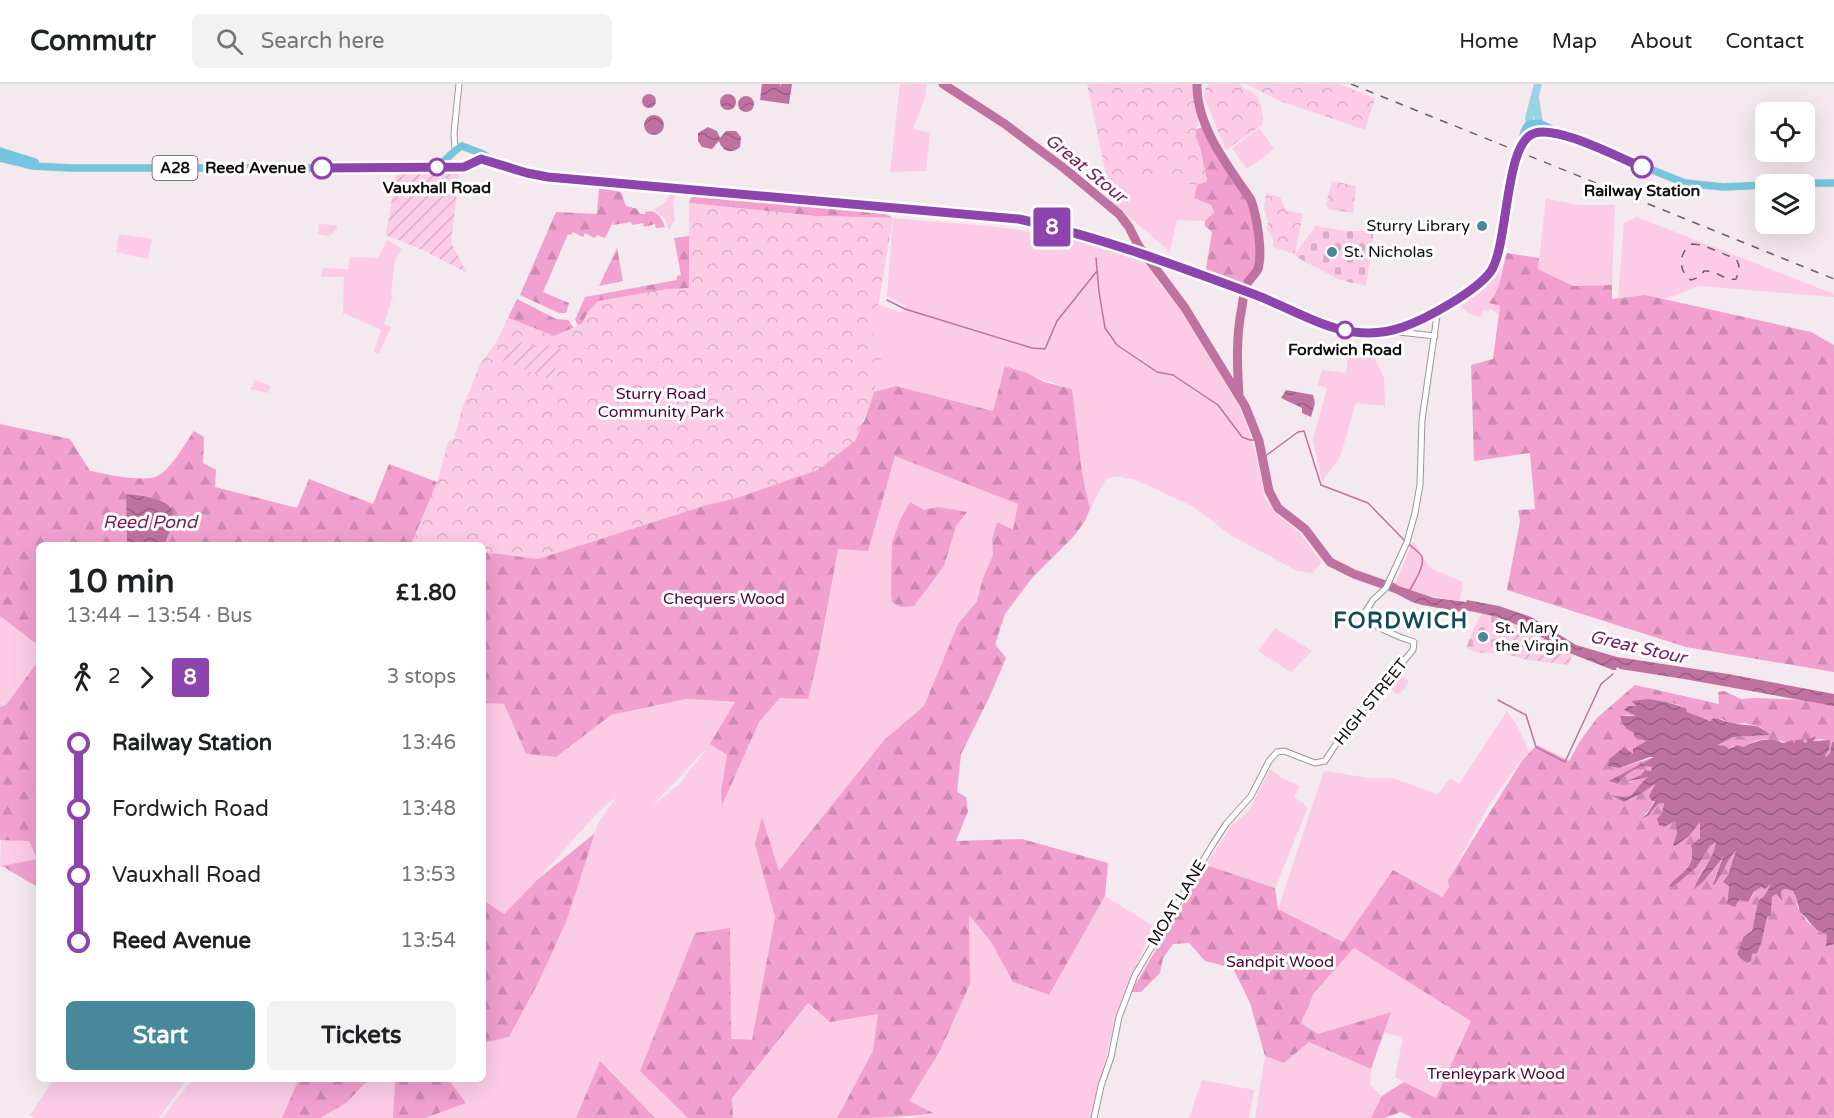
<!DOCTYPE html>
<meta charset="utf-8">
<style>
:root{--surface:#fff;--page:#f2f2f2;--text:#202124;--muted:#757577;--line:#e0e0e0;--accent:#48889b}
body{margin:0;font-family:"Varela Round",sans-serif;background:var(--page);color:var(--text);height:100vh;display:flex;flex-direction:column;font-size:22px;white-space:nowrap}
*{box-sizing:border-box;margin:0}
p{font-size:20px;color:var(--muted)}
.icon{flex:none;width:33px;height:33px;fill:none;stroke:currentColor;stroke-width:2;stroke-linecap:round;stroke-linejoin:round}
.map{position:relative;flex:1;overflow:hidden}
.side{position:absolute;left:36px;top:458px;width:450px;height:540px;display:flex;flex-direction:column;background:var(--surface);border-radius:9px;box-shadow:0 6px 24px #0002}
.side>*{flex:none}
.badge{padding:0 12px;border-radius:4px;font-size:21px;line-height:39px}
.tools{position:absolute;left:1755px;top:18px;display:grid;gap:12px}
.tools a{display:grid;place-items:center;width:60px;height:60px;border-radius:9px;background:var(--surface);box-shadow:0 6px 24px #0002;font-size:30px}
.map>.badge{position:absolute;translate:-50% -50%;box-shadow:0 0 0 3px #fff}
.legs{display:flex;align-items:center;gap:9px;height:66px;padding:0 30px;font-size:20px}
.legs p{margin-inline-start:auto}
.headline{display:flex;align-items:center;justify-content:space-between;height:102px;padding:0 30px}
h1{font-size:33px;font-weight:700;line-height:45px}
.primary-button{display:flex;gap:12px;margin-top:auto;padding:12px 30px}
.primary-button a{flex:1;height:69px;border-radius:9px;background:var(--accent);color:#fff;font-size:24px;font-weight:700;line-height:69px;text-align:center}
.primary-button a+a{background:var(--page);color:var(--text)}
ul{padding:0 30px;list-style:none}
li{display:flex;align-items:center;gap:21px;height:66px;font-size:22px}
li i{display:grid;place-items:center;width:9px;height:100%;margin:0 8px;background:currentColor}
li i::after{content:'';width:15px;height:15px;margin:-8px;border:4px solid;border-radius:50%;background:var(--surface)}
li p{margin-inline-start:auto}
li:first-child i{background:linear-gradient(#0000 50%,currentColor 0)}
li:last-child i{background:linear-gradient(currentColor 50%,#0000 0)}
header{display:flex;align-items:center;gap:36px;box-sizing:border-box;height:84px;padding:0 30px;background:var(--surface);border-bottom:2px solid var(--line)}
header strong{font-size:28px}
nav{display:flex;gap:33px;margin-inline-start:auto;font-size:21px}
.search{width:420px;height:54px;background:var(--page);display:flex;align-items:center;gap:15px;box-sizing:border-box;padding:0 21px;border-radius:9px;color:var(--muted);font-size:22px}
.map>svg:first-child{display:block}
.grass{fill:#fccce6;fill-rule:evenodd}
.forest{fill:url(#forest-firs)}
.cemetery{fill:url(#cemetery-stones)}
.park{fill:url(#park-crowns)}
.garden{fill:url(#garden-furrows)}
.water{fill:url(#water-waves)}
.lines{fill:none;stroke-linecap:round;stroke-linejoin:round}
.stream{stroke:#bf72a0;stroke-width:1.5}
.river{stroke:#bf72a0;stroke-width:9}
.tertiary-casing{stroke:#9f959a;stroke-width:7}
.primary-casing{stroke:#cbcaca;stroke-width:8}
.trunk-casing{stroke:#cbcaca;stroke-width:8}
.tertiary{stroke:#fff;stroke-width:5}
.primary{stroke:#97d4e6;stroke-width:7}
.trunk{stroke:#74c6de;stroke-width:7}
.rail{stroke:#686266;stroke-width:1.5;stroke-dasharray:8 8;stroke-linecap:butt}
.line-1-casing{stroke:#fff;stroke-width:14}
.line-1{stroke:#8e44ad;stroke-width:9}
.stop-1-dot{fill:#fff;stroke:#8e44ad;stroke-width:3}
.poi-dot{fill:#48889b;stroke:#fff;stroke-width:2}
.labels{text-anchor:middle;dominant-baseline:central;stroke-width:6;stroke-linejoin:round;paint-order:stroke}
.shield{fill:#fff;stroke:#585658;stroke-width:1.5}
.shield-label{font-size:15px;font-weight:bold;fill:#110e10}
.stop-label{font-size:16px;font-weight:bold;fill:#110e10;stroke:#fff}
.poi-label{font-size:16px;fill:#110e10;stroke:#fff;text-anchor:start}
.park-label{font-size:16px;fill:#4d0537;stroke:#fff}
.street-label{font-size:16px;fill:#110e10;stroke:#fff}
.water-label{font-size:18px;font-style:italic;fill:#7a1d5c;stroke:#fff}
.district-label{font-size:22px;font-weight:bold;letter-spacing:1.5px;fill:#154b59;stroke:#fff}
</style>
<header>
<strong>Commutr</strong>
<div class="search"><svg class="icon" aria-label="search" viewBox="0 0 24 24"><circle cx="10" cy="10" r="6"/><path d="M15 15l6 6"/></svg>Search here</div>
<nav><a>Home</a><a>Map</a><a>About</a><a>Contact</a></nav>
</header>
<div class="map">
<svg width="1834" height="1034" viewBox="0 0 1834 1034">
<defs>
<pattern id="forest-firs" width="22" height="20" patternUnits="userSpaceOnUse" patternTransform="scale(1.5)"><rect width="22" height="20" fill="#f1a0cf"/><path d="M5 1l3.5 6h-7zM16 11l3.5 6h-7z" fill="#ce89b1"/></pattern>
<pattern id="cemetery-stones" width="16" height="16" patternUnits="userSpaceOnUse" patternTransform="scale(1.5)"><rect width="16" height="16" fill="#fccce6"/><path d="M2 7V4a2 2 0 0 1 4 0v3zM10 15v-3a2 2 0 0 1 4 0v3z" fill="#d7aec4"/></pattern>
<pattern id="park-crowns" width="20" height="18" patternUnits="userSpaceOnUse" patternTransform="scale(1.5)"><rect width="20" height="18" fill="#fccce6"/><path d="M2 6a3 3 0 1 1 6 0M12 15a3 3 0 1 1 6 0" fill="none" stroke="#d7aec4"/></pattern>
<pattern id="garden-furrows" width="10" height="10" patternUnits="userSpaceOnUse" patternTransform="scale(1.5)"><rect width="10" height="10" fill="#fccce6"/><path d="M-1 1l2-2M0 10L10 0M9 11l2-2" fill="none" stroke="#d7aec4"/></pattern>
<pattern id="water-waves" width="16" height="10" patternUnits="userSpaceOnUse" patternTransform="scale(1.5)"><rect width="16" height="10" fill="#bf72a0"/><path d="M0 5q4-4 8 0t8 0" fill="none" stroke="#9a5c81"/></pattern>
</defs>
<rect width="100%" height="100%" fill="#f3e9ee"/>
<!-- grass -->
<path class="grass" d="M900,0h27l-2,14 -12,31 17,4 -4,38 -36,1z
M1259,44l15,21 -27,20 -15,-21z
M1138,96l59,5 -2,13 16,7 3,7 -9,9 -28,-1 -7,32 -65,-56 4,-7z
M671,108h8l-6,8 2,20 -6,10 -4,-11 -11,-10 11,-6z
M1546,114l31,7h38l-3,80 -39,1 -35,-17z
M1637,133l197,77v3l-135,-11 -34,13 -20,-4 -27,3 6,-75z
M893,134l107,9 83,14 61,17 14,23 29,37 55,94 12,34 11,52 14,18 21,17 21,29 -8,11 -16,-2 -65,-35 -40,-30 -56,-26 -21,-4 -9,3 -16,30 -8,-36 -11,-84 -65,-22 -12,44 -98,-25 -22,6 8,-37 -10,-14 6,-37 24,9 4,-7 -19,-10z
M319,140l18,1v4l-8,7 -11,-2z
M119,150l33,5 -4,20 -32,-7z
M387,156l15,9 -7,11 -4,33 2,3 -9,28 7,3 -12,27 -5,-2 7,-22 -35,-16h-3l1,-37h-23l2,-9 25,1 2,-12 28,1z
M1501,185l-4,26 -7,8 10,3 -2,8 -8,-5 -2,3 -4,-2 -2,7c-11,-1 -16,-5 -23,-12l25,-17z
M1374,273l10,21 1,28 -29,-3 -16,54 -18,25 -9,-42 14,-52 -10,-3 5,-15 24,3 2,-15z
M895,371l123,49 -5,27 -16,-9 -5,18 1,15 -10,23 -6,23 -19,23 -34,82 -39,33 -106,132 131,141 -59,106h-689l31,-39 290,-1v-35l26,-6 29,-54 57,-150 3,-10 18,-26 -17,14 -62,69 -33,34 -21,-14v-197l21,1 22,50 30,3 55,-42 75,-16 50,4 23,19 21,-24h28l14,-56 16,-93 54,-82zM705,667l-25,32 -28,23 52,-55z
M1413,457l17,27 33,14 -3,19 -36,-6 -29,-11z
M0,532l39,30v14l-33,45 -6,2z
M1275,544l37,23 -21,21 -33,-21z
M1399,590l10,7 -6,10 -6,3 -8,-7z
M1507,627l11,16 11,25 -7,6 -33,47 -41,75 1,7 -8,10 -48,-26 -49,71 -66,-33 46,-138 45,7h23l46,16 12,-16 9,6z
M1270,685l12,9 18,8 -6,11 14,10 -33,81 -69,-23 25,-39 18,-15z
M1,755l28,2 8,19 -37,7z
M1105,812l48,30 -36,87 -26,105h-181l22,-5 -23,-11 31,-51 30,-67 -2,-70 23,28 22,40 36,13z
M1354,864l118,73 -36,77 -41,-21 8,-40 -20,-4 7,-21 -72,22 -17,-11 13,-30z
M1309,958l62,27 -1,16 12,11 -11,22h-116l10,-62 19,7z
M54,995v-1l133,1 -28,39h-124l-5,-3z
M1202,996l52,10 -5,28h-60z"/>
<!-- forest -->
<path class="forest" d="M1203,43l46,72c6,19 12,54 5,72 -2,7 -8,10 -10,16l-39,-13 7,-42 -7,-6v-5l9,-9 -3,-7 -17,-7 3,-13 10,-4 -7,-33 -5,-13 2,-6z
M599,104l22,4 5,14 11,3 3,5h5v-2c11,-3 16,5 20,15l-9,1 -1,-4 -11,3 -1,-4 -11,2 -1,-3 -18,3 2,-6 -10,19 -8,-3 -2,3 -10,-5 -2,4 -10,-5 -2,3 -3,-1 -25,58 26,11 -3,10h-7l-39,-18 36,-83 41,2z
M692,110l190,18 11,6 -78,-2 -126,-13z
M689,152v53h-22l-79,23 -6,12 -4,1 -3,-5 10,-23 92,-17v-4l4,-1 -7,-37z
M617,164l6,33 -24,5z
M1507,169l32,5 -1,11 35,17 39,-1v14l33,-4 166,37 23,13v327l-148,-25 -179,-57 13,-69 -2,-11 17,-1 -5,-56 -56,8 -3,-96 22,-6 7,-53 -11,-3c12,-13 12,-33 18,-50z
M517,215l39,20 12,1 6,8 -20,8 -46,-18z
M1005,282l22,7 17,9 28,7 10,84 8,36 -5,12 -11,15 -42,42 -27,36 -10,30 11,14 -17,40 -28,56 -4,38 9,5 2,14 -12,30 66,-2 86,24 -3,33 -56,99 -36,-13 -22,-40 -22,-27 1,69 -30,67 -31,50 24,12c-31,5 -64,5 -96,5l36,-67 5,-37 -48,8 -22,-19 -76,95 1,20h-45l-48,-47 55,-138 35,-5 1,111 21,1 23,-123 -20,-73 7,-27 17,54 106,-132 39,-33 34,-82 19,-23 6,-23 10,-23 -1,-15 5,-18 16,8 5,-26 -123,-48 -27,95 -30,-2 -19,105 -11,45 -28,-1 -21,24 -37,83 -1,-13 6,-37 -17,-11 25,-42 -49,-3 -75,16 -55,42 -30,-3 -22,-50 -21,-1v-159h-318l7,-18 -3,-20 -15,-7 -28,-5 1,50h-88v102l-39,-30v-192l70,15 20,32c17,3 48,11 65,6 14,-4 31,-35 39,-46l10,6 -1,26 13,7 -1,17 82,21 12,-29 64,25 16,-40 48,18 419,-57 8,-3 10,-30 22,-6 97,25z
M910,418l14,8 14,-3 29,5 -11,14 -12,40 -30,40 -14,1 -8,-5 -1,-8 1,-52 8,-22z
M39,576v228l-37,-22 35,-7 -8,-18 -29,-1v-133l6,-2z
M1635,601l84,19 -1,-12 6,-1 17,8 15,-1 50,2 28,5v37l-2,1 -2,10 -4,4 -1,-2 4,-5v-10l-9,-1 -16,4 -2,-4 -7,1v3l-29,-4 -11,2 -12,6 -10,-1 -4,3 -3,-3h-9l17,-9 35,-2 -7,-7 -17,-5 -11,1 -13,-5 -15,2 -19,-9 -1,-4c-20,-9 -34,-6 -54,-7l6,5 -9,5 8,5 -12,-1c5,12 9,23 22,26l-10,6 -3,8 -11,-7 -14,11 10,9 36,-11 -45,24 8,3c8,-11 21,-20 34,-17l-1,4 -25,12 24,-7c-15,11 -14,25 -35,20l15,4 27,-18c-2,16 -3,26 -17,37l8,-3 10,-12 6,-1 -2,10 13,7 2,13 -4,12 27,-24v17l-9,7c5,24 -10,25 -21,42l2,1 25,-21 13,-21 7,-5c-3,18 -18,30 -22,47l7,-5 22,-29 -11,29 17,-26 7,-7 -9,25 -4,7 5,3 -2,16 24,-3 6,-9 15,-7 -8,14 -6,5 -6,30 -9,6 -6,17h15l10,-13 5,-24 4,-1 1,-19 4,-3 6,5 -1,-8 4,-2 8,2 3,5 2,12 10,15 14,10 5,1v13l7,-3v174h-421l-12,-6 -17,6h-13l11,-22 22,-14 32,16 35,-77 -117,-73 -40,45 -13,30 17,11 73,-22 -20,57 -62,-27 -25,21 -19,-7 -15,-53 -17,-35 -28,-7 -16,-18 -16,1 -10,14 -3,15 -19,19h-10l75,-127 69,23 3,21 65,33 50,-72 49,27 7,-10 -1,-7 75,-121 14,-14 32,16 11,-20 17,-23z
M595,749l-29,89 -28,61 -29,54 -26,6v-143l21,14 33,-34z
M600,977l55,57h-79z
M299,995v-1l75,1 -10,5 -18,19 -26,15h-38z
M394,995h58l-2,3 16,21 -41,15h-32l2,-35z"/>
<!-- cemetery -->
<path class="cemetery" d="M1316,142c20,3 38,8 58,3l-8,57 -26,-6 -42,-22 -3,-4z
M1482,530l15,3 20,7 -13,30 -29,-2 -9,-4 9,-23z"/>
<!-- park -->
<path class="park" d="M1087,0h107c-3,19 3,23 5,41l-3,1 1,3 -2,6 5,13 7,33 -10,4 -59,-5 -29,9z
M1209,0h31c4,6 6,5 12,8 9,5 11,22 11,32l-37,26 -22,-53 1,-8z
M1247,0h92l36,14 -10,32 -85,-29z
M1332,97l24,5 -3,27 -25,-4 -2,-5z
M1266,109l14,4 6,13 17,4 -8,40 -22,-7v-8l-6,-10 1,-7 -4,-13z
M689,119l126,13 78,2 -21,123 10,14 -8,37 -18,48 -38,30 -81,28 -30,7 -169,54 -55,-7v-8h-55l-16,-2 25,-60 11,-40 6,-4 7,-26 19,-48 17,-23 11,-23 46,18 28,-12 6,-12 10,-11 69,-12 22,-1z
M255,296l16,6 -3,7 -17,-4z"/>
<!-- garden -->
<path class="garden" d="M432,89l27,1 -8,69 16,30 -44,-23 -37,-15 10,-61z
M512,254l30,11 6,-4 14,4 -11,31 -48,-19z
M1517,540l55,30 -3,11 -40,-5 -25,-6z"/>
<!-- water -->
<path class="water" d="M762,0h18v3l1,-3h11l-3,20 -29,-4z
M642 17a7 7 0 1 1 14 0a7 7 0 1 1-14 0Z
M720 18a8 8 0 1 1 16 0a8 8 0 1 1-16 0Z
M738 20a8 8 0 1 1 16 0a8 8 0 1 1-16 0Z
M644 41a10 10 0 1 1 20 0a10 10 0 1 1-20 0Z
M708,43l9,4 3,7 6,-7h10l5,6 -1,10c-9,8 -18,4 -21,-6l-7,8 -10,-2 -4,-6v-8z
M1286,306l27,5 2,8 -4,14 -9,-4v-5l-21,-10z
M126,410c12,1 43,4 47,18 2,11 -5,23 -8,32h-38z
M1390,499l44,15 32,4 1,-2 32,6 32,11 45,28 41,12 111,17 106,20v12l-150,-27 -64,-10 -3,-2 -1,3h-3l-41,-16 -47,-26 -28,-11 -22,-5 -12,-2 -2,2 -39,-7 -10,-3 -23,-12 -2,-3z
M1648,615l18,3 20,6 1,4 23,9 4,-3c6,1 12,4 19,5 15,4 25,-1 37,12l-36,2 -16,8 8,1 3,3 8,-4 6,2c13,-6 27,-11 40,-4l9,-3 3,3v-3l8,-1 1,4 3,-1v-5l3,2 6,-3 -3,5 17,-1 -1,10 -4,5 1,2 4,-4 2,-11h2v202l-8,3 1,-13c-13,-2 -18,-15 -27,-22l-4,-15 -3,-6 -8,-2 -4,2 1,9 -6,-6 -4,3 -1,19 -4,1 -5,24 -5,12 -5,1 -1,7 -4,2 -6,-4 -4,-5 6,-17 9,-6 6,-30 6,-5 7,-12 -6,5 -4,-2 -7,5 -6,10 -9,-2 -4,7 -8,-3 2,-18 -6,-4 5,-7 8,-24c-10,9 -13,23 -22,34l-1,-1 10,-27 -21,26 -8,6c5,-16 20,-30 22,-47l-6,4 -13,21 -25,21 -3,-2c13,-16 27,-17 22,-41l9,-7v-16l-11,14 -14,10 -2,-1 4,-12 -2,-12 -11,6 -5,-2 -2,-6 5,-6 2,-10 -6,1 -10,12 -8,3 7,-5 8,-13h-3l-3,-5 7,-13 -14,10 -18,9 -13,-7c26,6 20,-4 37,-18l-23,5 16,-7 4,-5 6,1 1,-4c-13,-3 -26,6 -34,17l-9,-3 45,-24h-4l-31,11 -11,-2 1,-7 15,-12 9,7v-5l13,-8 -11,-4 -2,-5c-7,-2 -11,-8 -13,-16h16l-12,-6 4,-4h9l-6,-5z"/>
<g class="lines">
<!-- stream -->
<path class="stream" d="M1096,174l3,34 6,36 12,17 40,27 16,3 45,30 24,32 8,3h9
M887,216l18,9 127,39 13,1 12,-28 40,-50
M1264,373l34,-25 6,-1 17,54 47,18 36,37
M1408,459c3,4 12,9 14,14 3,9 -8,25 -12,33
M1498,616l28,15 10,32 29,15 36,-78 12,-10"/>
<!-- river -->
<path class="river" d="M943,0l62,40 60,45 54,45 10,13 9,18 47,63 60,98 14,35 10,50 9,17 27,21 25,33 24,12 40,14
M1197,0c-1,42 31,82 54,116 6,17 12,52 7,69 -3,6 -8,9 -11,15 -3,6 -4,16 -5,23 -6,29 -5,58 -3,88"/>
<!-- tertiary casing -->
<g class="tertiary-casing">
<path id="tertiary" d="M455,65l-1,-16 5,-49
M1390,247l45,5
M1094,1034l7,-32 10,-29 8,-40 16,-42 78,-131 13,-20 25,-28 18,-35 8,-9 7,-1 31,12 10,-2 21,-32 67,-79 1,-8c-13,-4 -47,-17 -50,-28l9,-14 13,-12 21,-46 8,-29 5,-28 2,-65 15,-104 -3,-4"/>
</g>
<!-- primary casing -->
<g class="primary-casing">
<path id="primary" d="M1535,14l4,25 -3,10
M1533,50l-4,-16 9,-34"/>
</g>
<!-- trunk casing -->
<g class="trunk-casing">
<path id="trunk" d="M1522,59l11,-9 24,-1
M0,67l35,11
M0,74l33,8 39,2h325l67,-1 17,-8 67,18 471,42c81,18 159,47 237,76 33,12 72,37 107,37 36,1 66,-16 96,-35 9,-6 19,-11 26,-19 22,-25 17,-59 23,-90 3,-13 10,-26 13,-39 2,-9 1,-18 8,-25l10,-1 25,12 121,48 38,4 43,-2
M437,82c11,-6 17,-17 25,-20l21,8 7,5
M1768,100l66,-1"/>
</g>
<!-- tertiary -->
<use href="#tertiary" class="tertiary"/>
<!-- primary -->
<use href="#primary" class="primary"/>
<!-- trunk -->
<use href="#trunk" class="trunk"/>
<!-- rail -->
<path class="rail" d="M1351,0l483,195
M1692,160l10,1 34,14c5,8 3,12 0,20 -12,2 -19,-9 -32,-8l-4,6 -9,3c-13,-8 -13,-28 1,-36z"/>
</g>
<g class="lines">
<!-- line-1 casing -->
<g class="line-1-casing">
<path id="line-1" d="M322,84l142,-1 17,-8 46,14 21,4 471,42c81,18 159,47 237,76 31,12 66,33 98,37 16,2 35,0 49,-5 23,-8 74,-36 88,-56 18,-27 13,-130 44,-138 24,-7 82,24 107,34"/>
</g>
<!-- line-1 -->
<use href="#line-1" class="line-1"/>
</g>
<!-- markers -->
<g class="stop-1-dot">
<circle cx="437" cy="83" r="8"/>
<circle cx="1642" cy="83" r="10"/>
<circle cx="322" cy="84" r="10"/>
<circle cx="1345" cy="246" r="8"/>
</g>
<g class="poi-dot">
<circle cx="1482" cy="142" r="6"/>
<circle cx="1332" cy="168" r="6"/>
<circle cx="1483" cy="553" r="6"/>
</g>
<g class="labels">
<!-- shield labels -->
<rect class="shield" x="152.5" y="72" width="45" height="24" rx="4.5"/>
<g class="shield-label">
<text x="175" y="84">A28</text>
</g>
<!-- stop labels -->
<g class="stop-label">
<text x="306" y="84" text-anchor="end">Reed Avenue</text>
<text x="437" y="104">Vauxhall Road</text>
<text x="1642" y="107">Railway Station</text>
<text x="1345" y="266">Fordwich Road</text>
</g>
<!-- poi labels -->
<g class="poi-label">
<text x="1470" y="142" text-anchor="end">Sturry Library</text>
<text x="1344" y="168">St. Nicholas</text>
<text x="1495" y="544">St. Mary<tspan x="1495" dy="18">the Virgin</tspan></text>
</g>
<!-- park labels -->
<g class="park-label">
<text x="661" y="310">Sturry Road<tspan x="661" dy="18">Community Park</tspan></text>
<text x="724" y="515">Chequers Wood</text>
<text x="1280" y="878">Sandpit Wood</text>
<text x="1496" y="990">Trenleypark Wood</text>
</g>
<!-- street labels -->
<g class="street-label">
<text transform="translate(1371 618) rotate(-51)">HIGH STREET</text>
<text transform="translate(1177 819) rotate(-59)">MOAT LANE</text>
</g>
<!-- water labels -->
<g class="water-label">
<text transform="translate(1086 84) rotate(39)">Great Stour</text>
<text x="150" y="438">Reed Pond</text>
<text transform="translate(1638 563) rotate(13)">Great Stour</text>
</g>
<!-- district labels -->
<g class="district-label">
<text x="1401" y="537">FORDWICH</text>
</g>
</g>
</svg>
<div class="tools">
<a><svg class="icon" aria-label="locate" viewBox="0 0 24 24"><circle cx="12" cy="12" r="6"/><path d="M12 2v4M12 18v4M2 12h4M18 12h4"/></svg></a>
<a><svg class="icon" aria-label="layers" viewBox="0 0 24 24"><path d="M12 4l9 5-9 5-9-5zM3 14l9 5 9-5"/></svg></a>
</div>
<b class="badge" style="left:1052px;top:143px;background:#8e44ad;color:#fff">8</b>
<section class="side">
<div class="headline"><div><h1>10 min</h1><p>13:44 – 13:54 · Bus</p></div><b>£1.80</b></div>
<div class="legs"><svg class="icon" aria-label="walk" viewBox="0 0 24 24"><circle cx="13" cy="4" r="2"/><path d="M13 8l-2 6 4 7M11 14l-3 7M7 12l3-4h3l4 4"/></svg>2<svg class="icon" aria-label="forward" viewBox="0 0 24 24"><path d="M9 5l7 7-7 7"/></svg><b class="badge" style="background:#8e44ad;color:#fff">8</b><p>3 stops</p></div>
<ul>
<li><i style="color:#8e44ad"></i><b>Railway Station</b><p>13:46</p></li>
<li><i style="color:#8e44ad"></i><span>Fordwich Road</span><p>13:48</p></li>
<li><i style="color:#8e44ad"></i><span>Vauxhall Road</span><p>13:53</p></li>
<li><i style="color:#8e44ad"></i><b>Reed Avenue</b><p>13:54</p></li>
</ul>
<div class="primary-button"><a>Start</a><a>Tickets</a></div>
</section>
</div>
